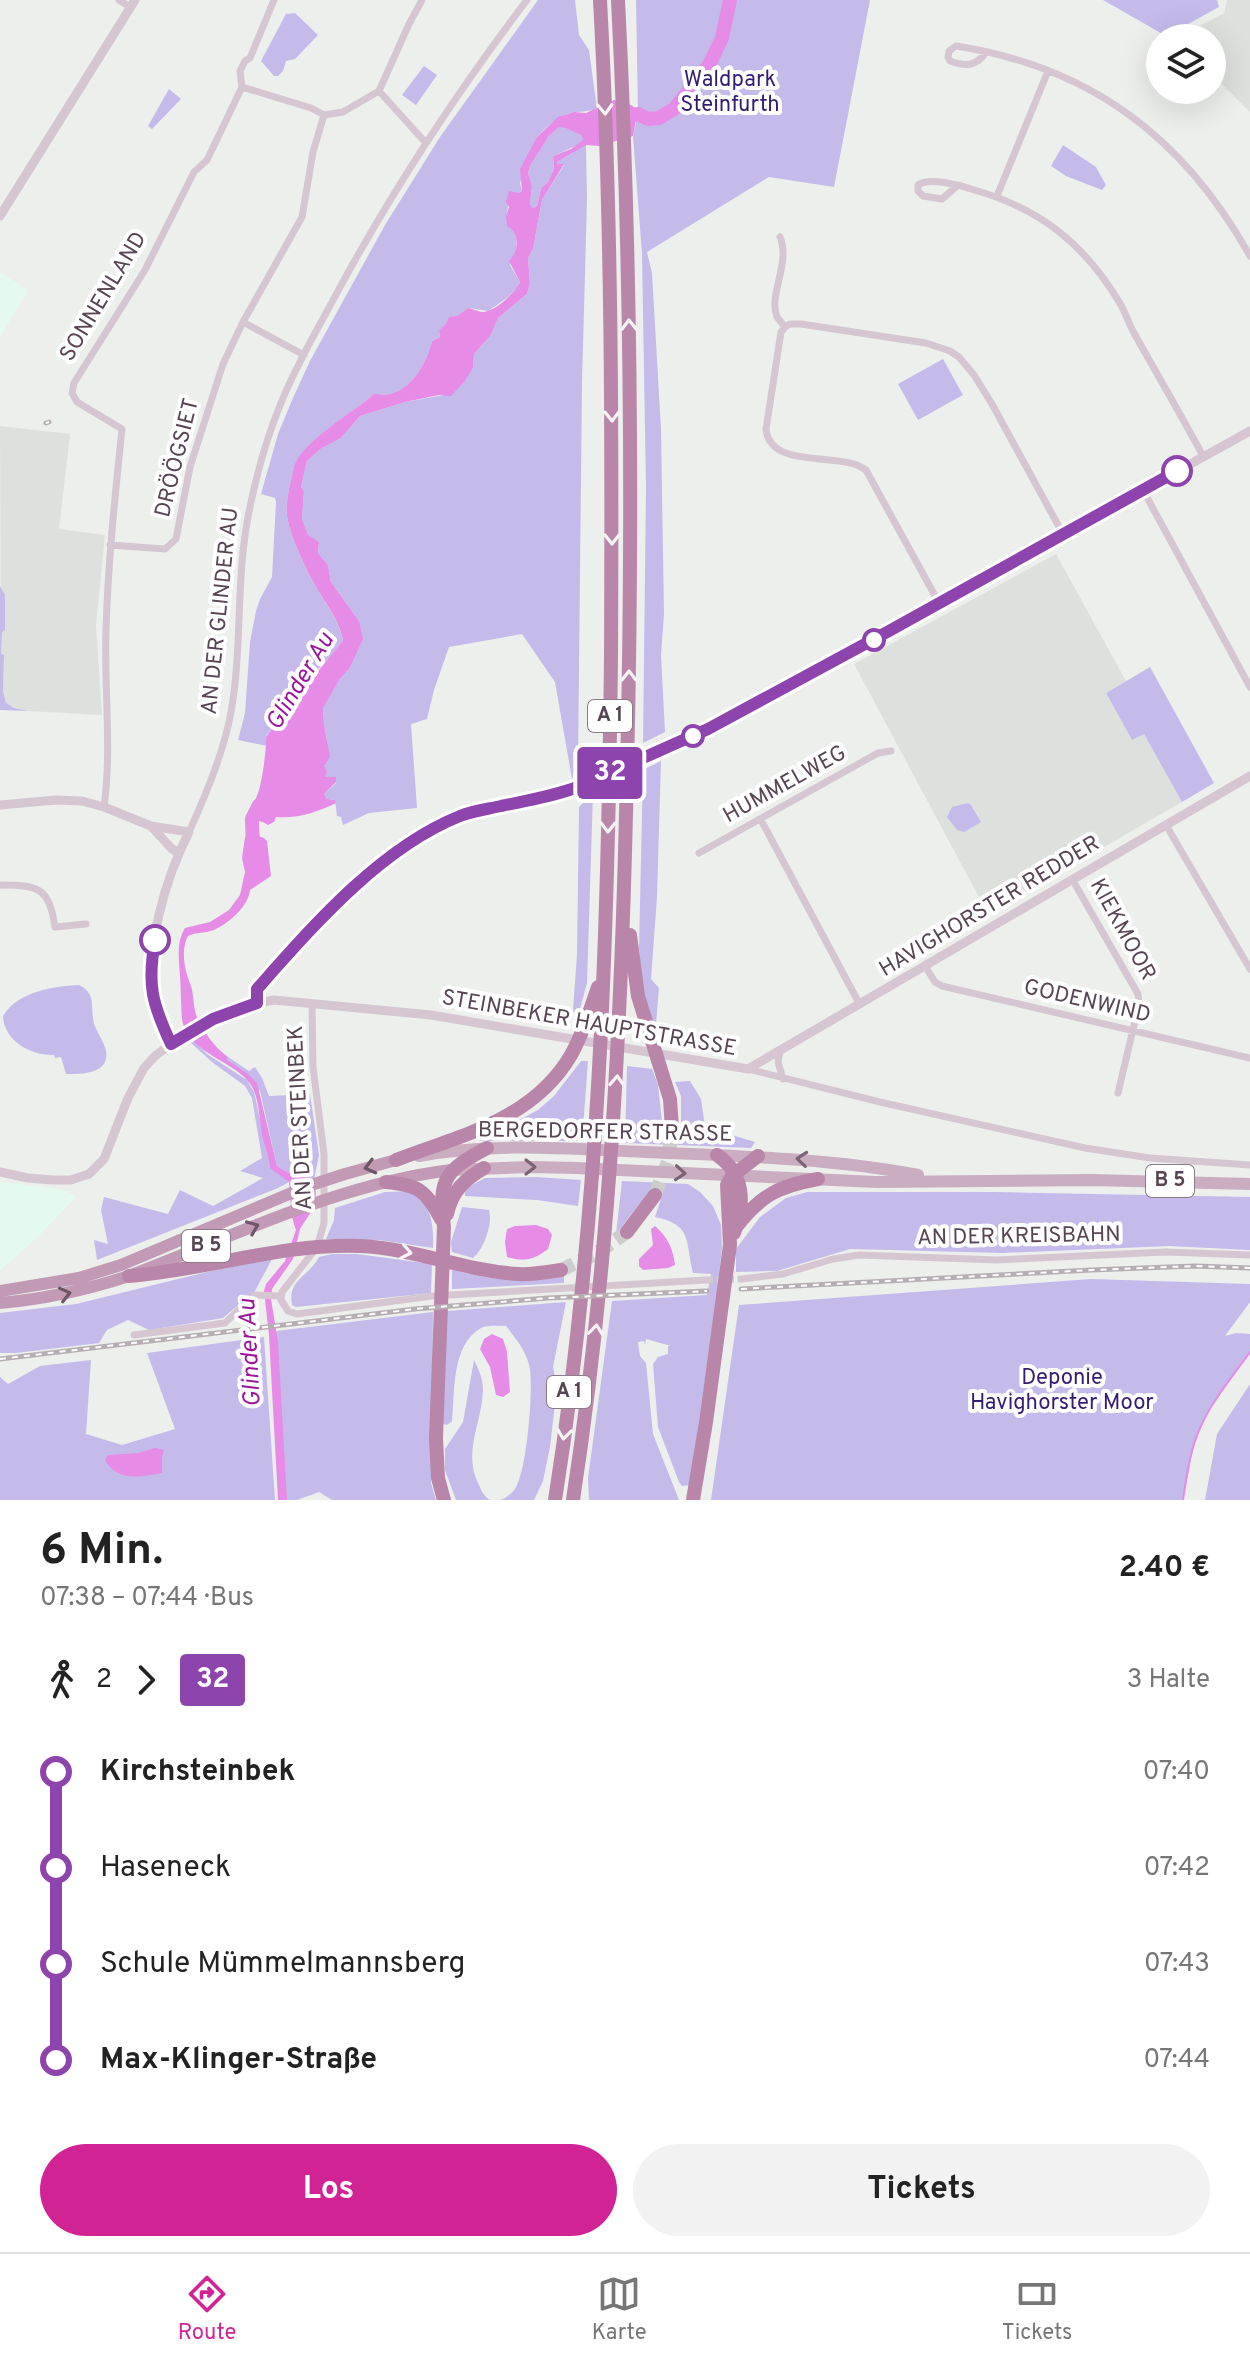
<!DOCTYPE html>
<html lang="de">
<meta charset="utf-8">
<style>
:root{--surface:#fff;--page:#f2f2f2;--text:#222;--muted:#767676;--line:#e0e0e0;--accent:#d22394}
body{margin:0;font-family:Overpass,sans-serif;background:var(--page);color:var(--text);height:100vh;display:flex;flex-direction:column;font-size:30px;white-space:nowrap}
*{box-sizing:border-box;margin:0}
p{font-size:26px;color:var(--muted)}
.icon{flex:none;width:44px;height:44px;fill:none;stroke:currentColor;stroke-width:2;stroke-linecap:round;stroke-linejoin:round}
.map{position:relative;height:1500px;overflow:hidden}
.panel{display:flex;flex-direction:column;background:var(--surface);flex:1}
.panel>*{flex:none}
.badge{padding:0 16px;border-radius:6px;font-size:28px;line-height:52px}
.tools{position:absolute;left:1146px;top:24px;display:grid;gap:16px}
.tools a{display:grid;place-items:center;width:80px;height:80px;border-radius:50%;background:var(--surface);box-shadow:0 8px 32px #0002;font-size:40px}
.map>.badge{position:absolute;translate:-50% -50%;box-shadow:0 0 0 4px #fff}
.legs{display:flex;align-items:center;gap:12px;height:88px;padding:0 40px;font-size:26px}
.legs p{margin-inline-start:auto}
.headline{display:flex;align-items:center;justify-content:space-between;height:136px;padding:0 40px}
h1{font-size:44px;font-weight:700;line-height:60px}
.primary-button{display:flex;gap:16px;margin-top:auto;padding:16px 40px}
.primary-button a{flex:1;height:92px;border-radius:48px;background:var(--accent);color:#fff;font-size:32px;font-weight:700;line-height:92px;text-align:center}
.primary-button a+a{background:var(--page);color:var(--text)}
ul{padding:0 40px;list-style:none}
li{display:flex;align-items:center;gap:28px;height:96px;font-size:30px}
li i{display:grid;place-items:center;width:12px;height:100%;margin:0 10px;background:currentColor}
li i::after{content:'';width:20px;height:20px;margin:-10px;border:6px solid;border-radius:50%;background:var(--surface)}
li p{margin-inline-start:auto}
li:first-child i{background:linear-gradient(#0000 50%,currentColor 0)}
li:last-child i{background:linear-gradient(currentColor 50%,#0000 0)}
.tabs{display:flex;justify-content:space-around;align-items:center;height:112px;border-top:2px solid var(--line);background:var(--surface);font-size:22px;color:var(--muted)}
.tabs a{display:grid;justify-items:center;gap:4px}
.tabs .on{color:var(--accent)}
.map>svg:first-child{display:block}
.commercial{fill:#e4faef}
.education{fill:#dee0dd}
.green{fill:#c4bbeb}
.water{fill:#e68be6;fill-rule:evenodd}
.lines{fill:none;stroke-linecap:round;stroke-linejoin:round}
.stream{stroke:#e68be6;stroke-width:2}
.river{stroke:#e68be6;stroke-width:14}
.minor-tunnel{stroke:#cecdcd;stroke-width:7;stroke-dasharray:7 3.5;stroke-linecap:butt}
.motorway-tunnel{stroke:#cecdcd;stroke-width:14;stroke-dasharray:14 7;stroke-linecap:butt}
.minor{stroke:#d6c6d2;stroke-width:7}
.tertiary{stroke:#d6c6d2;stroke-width:9}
.primary{stroke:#caadc1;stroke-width:12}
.trunk{stroke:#c29ab5;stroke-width:12}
.motorway{stroke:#b986a9;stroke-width:14}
.rail-casing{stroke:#b6aeb3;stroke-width:5}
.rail{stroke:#fff;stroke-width:2;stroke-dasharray:6;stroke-linecap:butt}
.oneway{stroke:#f8f3f6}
.oneway2{stroke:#7a6474}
.oneway3{stroke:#6d5667}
.line-1-casing{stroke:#fff;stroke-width:18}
.line-1{stroke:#8e44ad;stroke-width:12}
.stop-1-dot{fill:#fff;stroke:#8e44ad;stroke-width:4}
.labels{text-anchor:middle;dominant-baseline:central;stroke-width:8;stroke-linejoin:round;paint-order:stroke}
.shield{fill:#fff;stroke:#8a7d87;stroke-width:2}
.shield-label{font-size:20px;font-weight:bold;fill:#584553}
.park-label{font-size:22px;fill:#351b74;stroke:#fff}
.street-label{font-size:22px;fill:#584553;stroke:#fff}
.water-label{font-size:24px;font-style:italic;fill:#9c149c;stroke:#fff}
</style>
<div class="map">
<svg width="1250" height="1500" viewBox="0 0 1250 1500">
<rect width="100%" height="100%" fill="#ecefec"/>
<!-- commercial -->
<path class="commercial" d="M0,272l28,18 -28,47z
M0,1182l53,6 13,3 10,6 -37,39 -39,35z"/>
<!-- education -->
<path class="education" d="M1227,0h23v112l-38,-38v-36h-34l46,-25z
M0,426l70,8 -11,95 46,6 -9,90 6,90 -74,-4 -14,-3 -8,-5 -3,-12 1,-35 -3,-1z
M1056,554l70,127 -20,12 26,47 12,-7 38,69 -194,112 -134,-250z"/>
<!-- green -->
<path class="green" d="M538,0h37l4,35 10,15 8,59c-10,3 -18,2 -27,4 -14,4 -23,14 -33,24l-17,46 2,8 -3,2 -10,-1c0,11 -3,22 -2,33 15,10 9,26 3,40l10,17 -3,6 -10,10 -19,13 -20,-3 -29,22 1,7 -8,4c-5,20 -18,45 -39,52 -6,3 -12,1 -19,1 -23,20 -69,45 -80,73 -3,15 -9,34 -7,49 3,20 18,51 28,69 11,20 23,33 28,55l-13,18 -8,6 -16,24 -24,22 -3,10 -13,16 1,10 -29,-6 7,-27 5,-71 6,-31 4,-12 12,-22 4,-75 -1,-4 -14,-4 17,-60 15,-36 17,-37 75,-136 55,-88z
M636,0h234l-36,187 -65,-10 -122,75 5,21 9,156 3,185 -3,41 4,77 -22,11 3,-254 -4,-235 -9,-118 5,-22z
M1103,0h114l2,7 -53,29z
M295,13l23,22 -23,24 -9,2 -3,10 -5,5h-4l-13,-15 25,-47z
M424,66l13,9 -21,30 -14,-10z
M169,89l12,10 -29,30 -4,-3z
M559,127h7l15,8 5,10 1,54 -5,184 -4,381 -6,15 -17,-97 -33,-48 -73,13 -15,43 -7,29 -16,5 6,84 -48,5 -26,12 -2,-8 -4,-1 -2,-16 -8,-1 -3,-5 12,-11v-5h-11l-1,-11 3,-28 -3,-15 -1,-17 17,-28 9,-10 10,-48 -28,-39 -3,-17 -10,-12 1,-11 -11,-6 -6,-17 2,-28 -3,-4 6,-26 12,-12 22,-11 19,-22 45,-14 39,-7 29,-27 1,-14 17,-19 7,-17 29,-24 3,-11 -2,-25 5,-9 9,-49 22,-35 -7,-1v-2l17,-10 6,-8 -27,12 1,13 -6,13 -7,6 -4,18 -4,2 -3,-4 2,-18 -4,-13 2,-7 19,-30z
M1063,145l33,22 10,18 -4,5 -36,-14 -15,-10z
M943,359l20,36 -45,25 -20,-36z
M0,586l5,9v35l-3,2 -1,22 3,1 -1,36 3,12 8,5 14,3 -28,-1z
M1150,667l64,116 -32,19 -38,-68 -12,6 -26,-47z
M661,761l-4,136 -6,82 8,9 -3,36h-5l-9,-36 -3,-40 4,-178z
M593,793l-6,190 -11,40 -3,-14 4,-54 2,-148z
M968,803l3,2 10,17 -17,10 -7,-2 -10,-13 5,-10z
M79,985c18,9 11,22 15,39 3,8 8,15 11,23 8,26 -21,27 -39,27l-5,-17 -6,1 -1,-3c-23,1 -50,-14 -51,-39 14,-24 50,-30 76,-31z
M190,1042h5l12,12 40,26 4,7 3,5 16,72 19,18 -11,6 -181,72 -3,-20 14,4 -7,-34 3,-13 64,17 12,-24 33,16 50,-28 -23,-7 22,-13 -10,-60 -7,-12 -33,-24z
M228,1057l21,14 6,-4 7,11 7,18 41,-2 9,61 -5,25 -27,-8 -10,-6 -17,-75 -33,-31z
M581,1061h7l-6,80h-103l59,-31 16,-14z
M627,1066l25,3 6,16 5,46h18v-35l-6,-14 15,-1 11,18 4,28 50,15 -4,6 -126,-5z
M536,1177l45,3 -3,26 -41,-6 -72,-4v-7l20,-11z
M622,1181l66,3 12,8 13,14 8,19 1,22 -5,48 -27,190 -8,1 -3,-4 -21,-55 -5,-63 5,-7 10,-3v-8h3l-25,-7 -1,6 -1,-4 -6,1 2,14 6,7 7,71 26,66h-90l-1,-22 24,-177 95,-6 4,-21 -18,-1c-8,-32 0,-48 -38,-56l7,-21 -11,-4c-7,4 -27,33 -35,42z
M385,1192c7,0 14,-1 21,0 26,5 28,35 27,56l-54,-8 -53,-1 8,-19 1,-12z
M807,1192h187l256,5v53l-81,-4 -166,7 -153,-4 -73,22 -41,1v-23l24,-32 26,-19z
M462,1207l27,3c4,13 -5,39 -16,48l-21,-6 -1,-10z
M332,1254h25l75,10 -1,29 -135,14 -4,-2c-5,-26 17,-28 27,-48z
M272,1259l-17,32 -32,27 -74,12 -21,-10 -21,10 -8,13 -83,10h-16v-40l76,-9 135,-33z
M452,1270c43,10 69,14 112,5v8l-112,6z
M1091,1279l159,5v18l-25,34 11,-3 14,1v18l-41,59 -8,16 -7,17 -11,56h-472l28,-195z
M566,1302l-13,65 4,20 -7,60 -7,34 -9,19h-34c6,-2 11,-6 15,-11 12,-19 18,-96 15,-119 -2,-17 -14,-31 -24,-44 -8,0 -19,-1 -25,2 -30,17 -26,64 -29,93l-5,4 -4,-1 4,-113z
M433,1312l-2,171 5,17h-104l-13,-8 -22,8h-12l-9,-169z
M264,1337l11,163h-275v-123l8,7 32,-18 51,-6 -5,74 36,11 53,-16 -28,-76z
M474,1360c5,10 9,19 9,30 -1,34 -21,62 -4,95 3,7 5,11 11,15h-34l-11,-30v-21l18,-27z
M1250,1384v116h-45l12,-66z"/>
<!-- water -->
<path class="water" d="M614,100l17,5 7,5 -5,26 -34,10 -13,-1 -29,17v2h7l-22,36 -9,49 -5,9 2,25 -3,11 -29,24 -7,17 -17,19 -1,14 -9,14 -13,14 -12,-1 -34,7 -45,14 -19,22 -21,11 -13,12 -6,26 3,4 -2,28 6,16 11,7 -1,11 10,12 3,17 28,39 4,18 -14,30 -9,10 -17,29 1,16 6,33 -6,9 3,5 -2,6h11v5l-12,12 3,5 8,1 1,3c-18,9 -40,16 -60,14l-2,5 -6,3c-7,-5 -13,-4 -20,-8 2,-8 7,-15 10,-24 4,-10 9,-47 8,-56 9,-12 21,-28 25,-42l10,-7h5c11,-18 25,-31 37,-48 -5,-23 -17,-35 -28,-55 -10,-18 -25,-49 -28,-69 -2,-15 4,-34 7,-50 11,-27 57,-52 80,-72 7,0 13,2 19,-1 21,-7 34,-32 39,-52l8,-4 -1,-7 7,-6 3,-7 8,-1 11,-8c2,0 12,4 14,4 13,0 33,-19 38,-30l-11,-21c10,-10 11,-28 -2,-35l-1,-9 3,-10 -3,-5 3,-11 10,2 3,-2 -2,-22 17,-32 21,-20 16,-5 12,1zM559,127l7,1 15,7 2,5 -12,9 -18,7 1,13 -6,13 -7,6 -4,18 -4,2 -3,-4 2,-18 -4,-13 2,-7 19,-30z
M250,833l14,5 3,3 4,35 -21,14c-2,17 -21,33 -36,40 -8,3 -18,2 -26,6 -8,15 -3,35 3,50 3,10 2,21 6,31 6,14 18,31 31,40l-1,3 21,14 9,9 20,83 10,6 27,8 2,14 -5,18 -11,17 -7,30 -21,30 -1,10 7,43 9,158h-9l-9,-165 -5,-44 2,-7 19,-23 11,-31c-6,-14 -5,-33 -7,-48l-19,-14c-1,-11 -4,-19 -7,-29 -4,-17 -3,-39 -12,-54 -16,-24 -57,-29 -68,-61 -2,-6 -2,-38 -3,-48 -1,-16 -4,-34 5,-48l25,-6 19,-12 11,-15 5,-23 -3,-14 3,-21z
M536,1225l12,4 4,6 -4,14c-14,11 -24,13 -41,8l-2,-15 2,-13 8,-3z
M655,1226c13,11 18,23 20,39l-7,3 -25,2 -4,-4v-7l14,-14 -2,-16z
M492,1334l11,5 4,13 3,40 -7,5 -7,-2 -6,-28 -10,-18 4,-10z
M155,1448l9,2 -2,7v16c-22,4 -45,9 -57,-13l3,-5 30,-2z"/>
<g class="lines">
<!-- stream -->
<path class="stream" d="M1183,1500c4,-25 7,-51 18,-74 12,-27 32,-50 49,-74"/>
<!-- river -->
<path class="river" d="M620,118l18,-4 10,5 11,-1 15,-9 35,-44 13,-27 8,-38
M253,850l-1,-31 7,-14"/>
<!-- minor-tunnel -->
<path class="minor-tunnel" d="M706,1280l36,-1"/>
<!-- motorway-tunnel -->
<path class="motorway-tunnel" d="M655,1195l13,-33 4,-33
M561,1270l36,-17 30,-21"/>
<!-- minor -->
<path class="minor" d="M119,0l11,7
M422,0l-13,24 -30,67 46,51
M986,52c-9,14 -20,15 -36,9l-2,-4 1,-6 7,-5c135,21 228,92 294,210
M242,87l69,21 13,7 19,-3 36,-21
M957,186l-15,13 -19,-3 -5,-5v-6c11,-8 41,0 53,4 69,19 114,55 150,116 5,9 8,19 13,28 23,41 47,82 69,123
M997,196l51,-125
M780,237c11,26 -12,58 -3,80 1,1 7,9 8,10l-4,5 -15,97c3,37 63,26 88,35 2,0 10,5 12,6l73,133
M243,322l61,33
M785,327l5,-3h11l125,19 24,8 9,6 15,18 18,29 71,130
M1143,490l107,197
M110,545l55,4 11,-10 14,-72 33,-103 20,-42 59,-105 11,-65 11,-37
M104,807c8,-59 0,-118 2,-177 2,-67 9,-134 16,-201l-45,-27 -5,-9 2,-10 71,-113 49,-98 13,-12 35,-73 -2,-16 5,-10 5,-3 24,-58
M761,820l99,185
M1166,825l84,144
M189,832c17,-37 35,-80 42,-120 12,-68 4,-137 19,-205 10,-49 26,-99 49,-143 12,-25 27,-50 40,-75 55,-101 118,-197 188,-289
M699,853l179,-100 13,-2
M1072,879l66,115 1,10 -21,89
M0,885c38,0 49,2 55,42l31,-3
M925,966l10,16 7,4 308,72
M312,1003l1,64 11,87v69l-7,24 -35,45 -1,8 7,11 9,3 135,-18 274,-16
M780,1051l-2,11 5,17
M748,1069l132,33 205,46 65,10 100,7
M742,1279l41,-5 50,-15 26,-4 138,5 169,-8 84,3
M134,1335l91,-12 29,-28 27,1"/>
<!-- tertiary -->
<path class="tertiary" d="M0,216l135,-216
M0,805l56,-5 26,1 22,6 47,19 38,6c-23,45 -46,121 -35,171 3,15 11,28 17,41
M151,826l20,22 7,5
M257,1003v-14c56,-63 123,-141 203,-173 11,-5 24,-6 35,-9 28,-5 56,-11 83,-20l130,-58 181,-98 361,-200
M0,1172l28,6 24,2h19l18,-6 15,-15 24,-61 16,-30 11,-12 16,-12 42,-25 31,-13 30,-6 157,15 317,54 502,-293"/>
<!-- primary -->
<path class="primary" d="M419,1156c74,-14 151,-7 226,-4 91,4 183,6 273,23
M451,1170l80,-3 45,1 300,14 215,-2 159,4"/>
<!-- trunk -->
<path class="trunk" d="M0,1291l79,-13 42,-13 187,-79 37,-12 51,-14
M0,1303c45,-4 86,-13 129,-27 105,-40 209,-92 322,-106"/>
<!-- motorway -->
<path class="motorway" d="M630,935l8,61 32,103 2,30
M717,1155c28,19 28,49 17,78
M396,1160c65,-25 137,-40 175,-105 12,-21 19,-45 27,-68
M386,1182c32,3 40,8 55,37
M447,1214c5,-23 17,-34 37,-46
M737,1226c24,-31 42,-40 81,-47
M627,1232l28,-37
M129,1276c77,-6 153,-33 231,-30 54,2 105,25 158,28 15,1 29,-2 43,-4
M444,1500l-6,-22 -2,-40 8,-211c-6,-48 1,-57 43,-79
M555,1500c44,-278 53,-562 56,-843 1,-219 1,-438 -11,-657
M573,1500c37,-242 49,-485 54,-730 6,-257 4,-513 -9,-770
M693,1500l13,-78 24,-177 -3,-60 5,-9 26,-20"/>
<!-- rail casing -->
<g class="rail-casing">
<path id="rail" d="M46,423l3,-1
M741,1289l350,-19 104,-4 55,2
M0,1359l415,-50 133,-11 159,-7"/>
</g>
<!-- rail -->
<use href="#rail" class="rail"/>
</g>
<!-- one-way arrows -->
<defs><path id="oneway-chevron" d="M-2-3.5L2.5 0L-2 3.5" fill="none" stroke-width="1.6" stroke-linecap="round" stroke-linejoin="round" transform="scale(2)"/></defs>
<g class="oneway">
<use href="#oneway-chevron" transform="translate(605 109) rotate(88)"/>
<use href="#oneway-chevron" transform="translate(629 325) rotate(-91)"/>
<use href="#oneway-chevron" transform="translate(612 416) rotate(89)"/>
<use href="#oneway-chevron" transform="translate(612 539) rotate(90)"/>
<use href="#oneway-chevron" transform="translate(629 676) rotate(-89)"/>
<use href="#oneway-chevron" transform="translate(608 827) rotate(91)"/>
<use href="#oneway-chevron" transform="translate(617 1081) rotate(-87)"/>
<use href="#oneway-chevron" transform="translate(406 1252) rotate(11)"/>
<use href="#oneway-chevron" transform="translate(596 1330) rotate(-84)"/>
<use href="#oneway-chevron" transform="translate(564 1434) rotate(97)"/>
</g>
<g class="oneway2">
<use href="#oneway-chevron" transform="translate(802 1159) rotate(-175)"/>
<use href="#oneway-chevron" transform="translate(530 1167)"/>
<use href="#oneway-chevron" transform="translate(680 1173) rotate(4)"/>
</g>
<g class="oneway3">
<use href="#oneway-chevron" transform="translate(370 1167) rotate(165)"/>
<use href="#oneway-chevron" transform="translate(253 1227) rotate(-22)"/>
<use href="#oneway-chevron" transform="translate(65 1294) rotate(-13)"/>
</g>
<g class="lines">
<!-- line-1 casing -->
<g class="line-1-casing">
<path id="line-1" d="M155,940c-8,45 -3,63 16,104l42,-25 44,-16v-14c56,-63 123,-141 203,-173 12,-5 28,-7 41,-10 26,-5 52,-10 77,-19l130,-58 181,-98 288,-160"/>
</g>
<!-- line-1 -->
<use href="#line-1" class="line-1"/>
</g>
<!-- markers -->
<g class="stop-1-dot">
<circle cx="1177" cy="471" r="14"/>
<circle cx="874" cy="640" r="10"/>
<circle cx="693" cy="736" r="10"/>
<circle cx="155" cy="940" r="14"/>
</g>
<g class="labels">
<!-- shield labels -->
<g class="shield">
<rect x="588" y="700" width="44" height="32" rx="6"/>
<rect x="1146" y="1165" width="48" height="32" rx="6"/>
<rect x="182" y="1230" width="48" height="32" rx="6"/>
<rect x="547" y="1376" width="44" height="32" rx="6"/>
</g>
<g class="shield-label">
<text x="610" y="716">A 1</text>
<text x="1170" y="1181">B 5</text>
<text x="206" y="1246">B 5</text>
<text x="569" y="1392">A 1</text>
</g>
<!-- park labels -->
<g class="park-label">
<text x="730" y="80">Waldpark<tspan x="730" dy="25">Steinfurth</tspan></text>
<text x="1062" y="1378">Deponie<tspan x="1062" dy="25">Havighorster Moor</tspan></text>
</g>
<!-- street labels -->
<g class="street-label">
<text transform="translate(104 297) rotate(-59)">SONNENLAND</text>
<text transform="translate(178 458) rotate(-76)">DRÖÖGSIET</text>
<text transform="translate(221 611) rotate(-84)">AN DER GLINDER AU</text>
<text transform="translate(785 785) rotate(-29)">HUMMELWEG</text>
<text transform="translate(990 907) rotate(-31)">HAVIGHORSTER REDDER</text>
<text transform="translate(1122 930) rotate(61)">KIEKMOOR</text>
<text transform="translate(1087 1002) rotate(13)">GODENWIND</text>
<text transform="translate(589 1024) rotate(10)">STEINBEKER HAUPTSTRASSE</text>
<text transform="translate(301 1118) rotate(-93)">AN DER STEINBEK</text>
<text transform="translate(605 1133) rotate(1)">BERGEDORFER STRASSE</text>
<text transform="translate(1019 1237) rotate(-1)">AN DER KREISBAHN</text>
</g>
<!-- water labels -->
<g class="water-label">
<text transform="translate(301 682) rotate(-59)">Glinder Au</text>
<text transform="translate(251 1353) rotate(-93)">Glinder Au</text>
</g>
</g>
</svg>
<div class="tools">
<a><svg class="icon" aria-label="layers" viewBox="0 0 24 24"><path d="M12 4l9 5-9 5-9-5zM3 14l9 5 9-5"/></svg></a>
</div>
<b class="badge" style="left:610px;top:773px;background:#8e44ad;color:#fff">32</b>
</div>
<section class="panel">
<div class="headline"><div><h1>6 Min.</h1><p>07:38 – 07:44 · Bus</p></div><b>2.40 €</b></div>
<div class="legs"><svg class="icon" aria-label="walk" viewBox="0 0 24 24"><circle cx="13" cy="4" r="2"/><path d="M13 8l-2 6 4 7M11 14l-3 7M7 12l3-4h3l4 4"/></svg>2<svg class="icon" aria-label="forward" viewBox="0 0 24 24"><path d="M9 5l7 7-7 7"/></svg><b class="badge" style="background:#8e44ad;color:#fff">32</b><p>3 Halte</p></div>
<ul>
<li><i style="color:#8e44ad"></i><b>Kirchsteinbek</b><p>07:40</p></li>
<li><i style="color:#8e44ad"></i><span>Haseneck</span><p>07:42</p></li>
<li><i style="color:#8e44ad"></i><span>Schule Mümmelmannsberg</span><p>07:43</p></li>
<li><i style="color:#8e44ad"></i><b>Max-Klinger-Straße</b><p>07:44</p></li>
</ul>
<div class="primary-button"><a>Los</a><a>Tickets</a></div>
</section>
<nav class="tabs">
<a class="on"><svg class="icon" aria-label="directions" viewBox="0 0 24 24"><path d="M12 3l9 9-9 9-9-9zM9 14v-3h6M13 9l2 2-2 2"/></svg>Route</a>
<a><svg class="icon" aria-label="map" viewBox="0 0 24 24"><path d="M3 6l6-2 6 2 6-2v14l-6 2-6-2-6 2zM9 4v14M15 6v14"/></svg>Karte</a>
<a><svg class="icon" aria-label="tickets" viewBox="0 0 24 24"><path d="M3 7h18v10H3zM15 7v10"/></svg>Tickets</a>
</nav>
